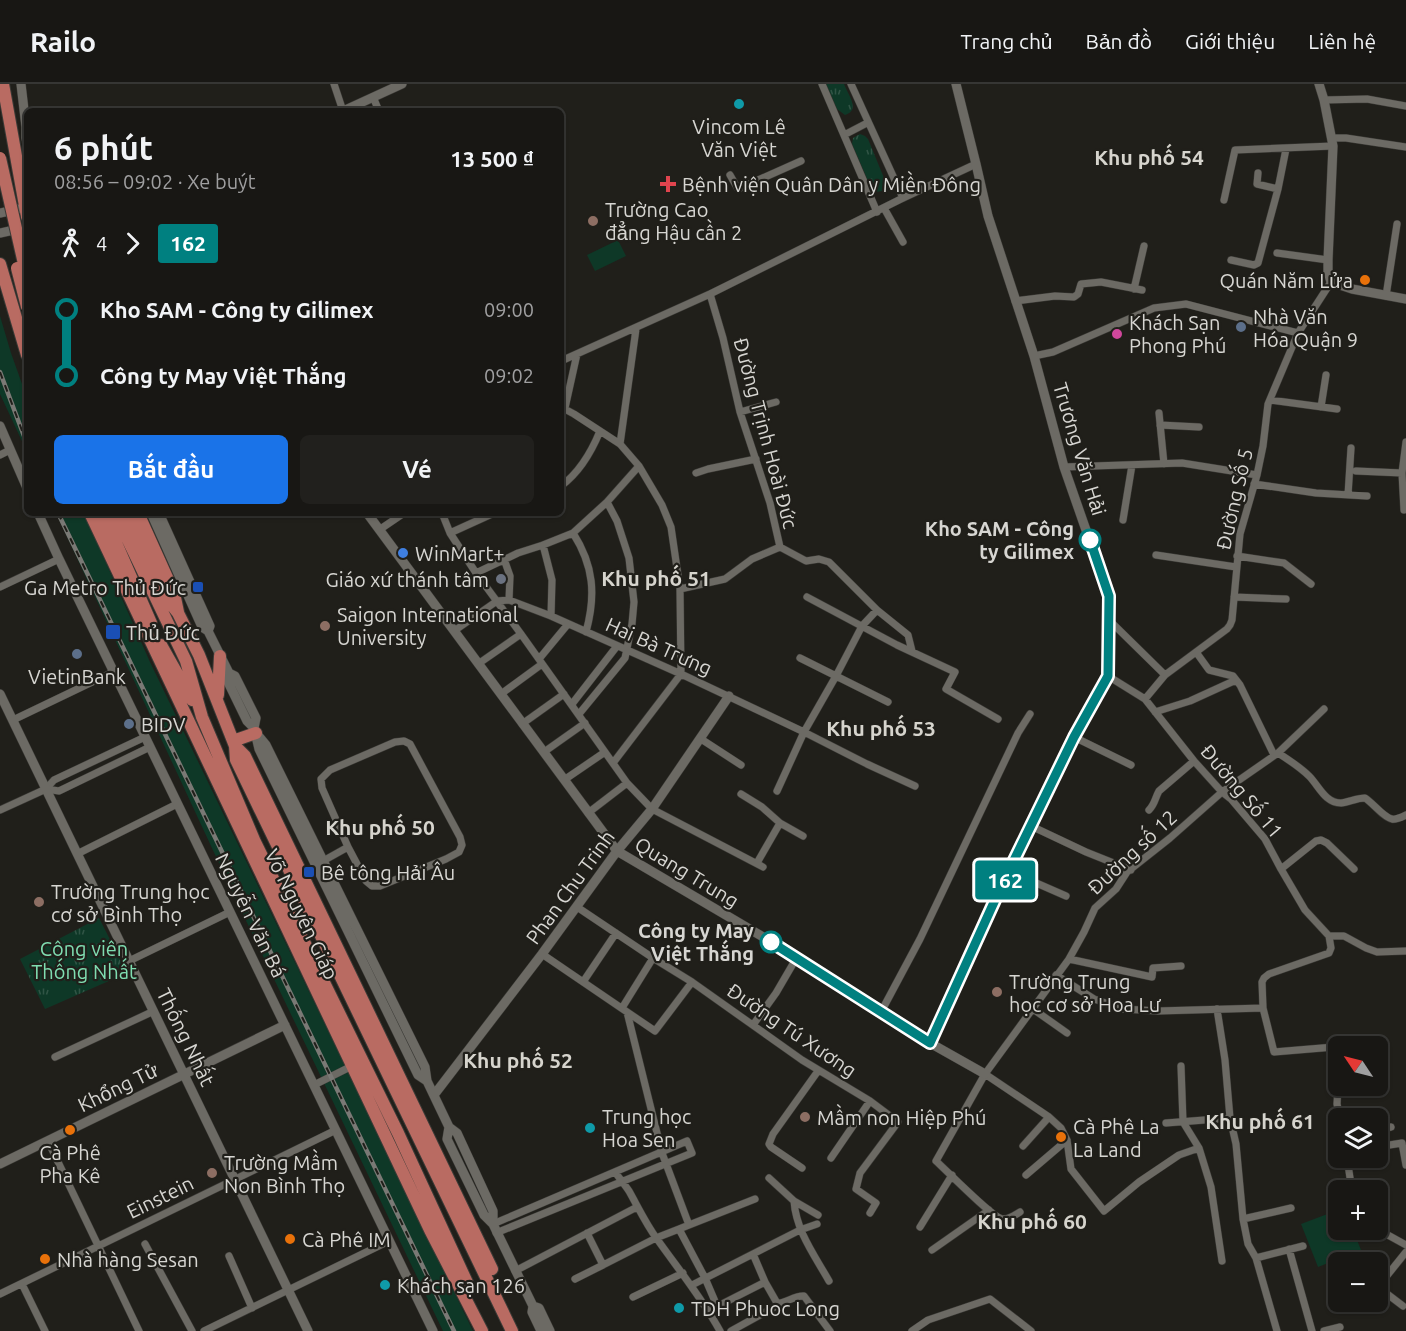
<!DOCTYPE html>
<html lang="vi">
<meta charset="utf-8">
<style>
:root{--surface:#181714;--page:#21201d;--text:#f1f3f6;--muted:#9f9fa0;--line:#363634;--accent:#1a73e8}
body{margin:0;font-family:Ubuntu,sans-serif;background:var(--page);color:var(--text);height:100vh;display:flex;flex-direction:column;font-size:22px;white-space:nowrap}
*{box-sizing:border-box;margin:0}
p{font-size:20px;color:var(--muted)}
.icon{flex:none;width:33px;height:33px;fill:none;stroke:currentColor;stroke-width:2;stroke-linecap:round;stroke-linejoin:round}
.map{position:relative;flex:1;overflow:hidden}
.sheet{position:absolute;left:24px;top:24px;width:540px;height:408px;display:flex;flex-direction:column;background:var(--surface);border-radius:9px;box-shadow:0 2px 4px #0004,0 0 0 2px var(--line)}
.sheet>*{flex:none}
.badge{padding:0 12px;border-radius:4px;font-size:21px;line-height:39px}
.needle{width:39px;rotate:305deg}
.fabs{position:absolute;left:1328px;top:952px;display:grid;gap:12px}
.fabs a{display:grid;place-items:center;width:60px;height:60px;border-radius:9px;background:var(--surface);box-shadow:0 2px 4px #0004,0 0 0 2px var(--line);font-size:30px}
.map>.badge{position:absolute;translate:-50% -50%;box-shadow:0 0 0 3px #fff}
.legs{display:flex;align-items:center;gap:9px;height:66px;padding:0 30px;font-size:20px}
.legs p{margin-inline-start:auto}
.overview{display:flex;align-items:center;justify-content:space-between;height:102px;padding:0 30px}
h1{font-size:33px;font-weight:700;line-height:45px}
.button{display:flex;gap:12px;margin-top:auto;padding:12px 30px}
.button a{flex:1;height:69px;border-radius:9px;background:var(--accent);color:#fff;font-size:24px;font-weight:700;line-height:69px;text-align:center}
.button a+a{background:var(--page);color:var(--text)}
ul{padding:0 30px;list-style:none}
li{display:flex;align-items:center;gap:21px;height:66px;font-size:22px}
li i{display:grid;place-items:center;width:9px;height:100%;margin:0 8px;background:currentColor}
li i::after{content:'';width:15px;height:15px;margin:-8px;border:4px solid;border-radius:50%;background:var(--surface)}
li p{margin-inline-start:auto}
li:first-child i{background:linear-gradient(#0000 50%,currentColor 0)}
li:last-child i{background:linear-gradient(currentColor 50%,#0000 0)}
header{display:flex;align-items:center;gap:36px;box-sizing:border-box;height:84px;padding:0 30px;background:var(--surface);border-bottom:2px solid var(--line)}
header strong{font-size:28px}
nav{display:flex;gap:33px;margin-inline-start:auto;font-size:21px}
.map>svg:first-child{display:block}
.grass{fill:#0e3827}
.park{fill:url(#park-tufts)}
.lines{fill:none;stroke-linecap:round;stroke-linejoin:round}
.street-casing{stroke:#3b3a36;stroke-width:8}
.secondary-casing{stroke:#3b3a36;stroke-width:10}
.highway-casing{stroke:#3b3a36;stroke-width:14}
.street{stroke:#6c6a64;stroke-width:7}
.secondary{stroke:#6c6a64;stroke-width:9}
.highway{stroke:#b96b62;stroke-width:12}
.rail-casing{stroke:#7a7975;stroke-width:4.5}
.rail{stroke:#201f1a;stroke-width:2;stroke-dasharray:7;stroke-linecap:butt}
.highway-bridge-casing{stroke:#3b3a36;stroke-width:14;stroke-linecap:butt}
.highway-bridge{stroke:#b96b62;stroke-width:12}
.line-1-casing{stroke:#fff;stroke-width:14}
.line-1{stroke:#008080;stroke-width:9}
.culture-dot{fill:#0f9aa8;stroke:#201f1a;stroke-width:2}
.health-dot{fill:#e0444e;stroke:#201f1a;stroke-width:2}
.education-dot{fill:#8d6e63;stroke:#201f1a;stroke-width:2}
.food-dot{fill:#e8710a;stroke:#201f1a;stroke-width:2}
.service-dot{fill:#5c6f8a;stroke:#201f1a;stroke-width:2}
.hotel-dot{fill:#d1479c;stroke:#201f1a;stroke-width:2}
.stop-1-dot{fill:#fff;stroke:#008080;stroke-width:3}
.shop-dot{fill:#3f7fe0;stroke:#201f1a;stroke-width:2}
.worship-dot{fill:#6b7280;stroke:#201f1a;stroke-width:2}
.transit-dot{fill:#1a4fb4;stroke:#201f1a;stroke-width:2}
.labels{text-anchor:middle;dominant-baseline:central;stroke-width:4.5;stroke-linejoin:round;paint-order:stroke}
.poi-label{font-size:20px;fill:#d7d6d2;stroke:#201f1a;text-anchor:start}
.street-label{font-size:20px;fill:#d7d6d2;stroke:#201f1a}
.stop-label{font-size:20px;font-weight:bold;fill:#d7d6d2;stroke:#201f1a;text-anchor:end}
.park-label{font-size:20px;fill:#7fddb1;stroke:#201f1a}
.neighbourhood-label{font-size:21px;font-weight:bold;fill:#d6d4cd;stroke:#201f1a}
</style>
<header>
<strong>Railo</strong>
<nav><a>Trang chủ</a><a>Bản đồ</a><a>Giới thiệu</a><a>Liên hệ</a></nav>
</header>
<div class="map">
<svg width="1406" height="1247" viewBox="0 0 1406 1247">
<defs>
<pattern id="park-tufts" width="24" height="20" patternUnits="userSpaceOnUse" patternTransform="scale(1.5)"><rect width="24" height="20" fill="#0e3827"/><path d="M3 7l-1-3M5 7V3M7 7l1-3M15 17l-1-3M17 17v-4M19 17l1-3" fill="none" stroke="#305445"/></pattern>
</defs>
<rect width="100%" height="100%" fill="#201f1a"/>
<!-- grass -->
<path class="grass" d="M618,156l8,16 -31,15 -8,-16z
M0,232l11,37 16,45v54l-27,-58z
M56,429h28l66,149 323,669h-30l-205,-427z
M1338,1126v20h15l8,20 -43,17 -17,-43z"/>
<!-- park -->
<path class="park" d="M826,0h18c4,11 17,26 1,31l-8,-6z
M860,50l5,2 3,3 18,44v3l-4,5 -6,1 -4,-2 -20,-46 1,-6z
M99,834l28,55 -82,36 -25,-50z"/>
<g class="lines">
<!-- street casing -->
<g class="street-casing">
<path id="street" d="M334,0l9,27
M822,0l55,128
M851,0l52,114
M373,13l6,14
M1324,16l43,-1 39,7
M844,51l23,-12
M1332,54h14l60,9
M1258,89l-1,11 21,5
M730,91l8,14 63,-28
M1224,116l11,-50 98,-4
M884,124l19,34
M1277,169l51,7
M1231,176l23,5 4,-2 20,-74 8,-40
M1134,205l10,-43
M710,210l13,44 17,74 30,91 10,44 26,14 13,-2 10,3 48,48 31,25 4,16
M1386,212l11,-72
M1015,217l40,-5 19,1 4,-3 3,-10 20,-2 41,8
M1034,272l19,-4 101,-44 32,-4 112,29
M561,277l149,-67 193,-96 73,-34
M1270,316l67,9
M561,323l13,7 46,30 19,22 23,39 9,22 9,62 1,85 -68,89
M1321,323l5,-32
M565,324l12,-54
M740,328l36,-10
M1159,329l5,51
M1160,341l39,2
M620,360l16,-115
M0,371l10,-5
M1064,383l118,-4 75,12
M1356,387l46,2 4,-31
M696,389l12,-4 48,-10
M1402,389l2,37
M1254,400l62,9 51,3
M561,402c19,-14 30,-33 39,-55
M1348,411l3,-47
M442,429l8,20 26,40 45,61 106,149 25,26 111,58
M1123,436l9,-55
M379,446l25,-17
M450,449l44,-20
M573,449c21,33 23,62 13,99
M543,461l9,35 -1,36
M1156,471l80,12
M1237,472l47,7 27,21
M504,475l6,17 -1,24
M476,489l42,-20 25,-8 30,-12 34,-31 32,-36
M0,503l59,-28
M680,505l45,-10 27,-20 28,-12
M807,513l90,48 58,27 -9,17 52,30
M1234,513l52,2
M1108,535l57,56
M454,547l43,-30 12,-1 42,16 130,58 123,58 63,32 48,22
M1196,568l13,18 24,6 7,9 34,70
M800,574l88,44
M539,575l29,-35
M478,580l43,-30
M1108,592l37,23 49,62 28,31 9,7 34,40 16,30 24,41 24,26h15l22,12 11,4 29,-1
M501,610l41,-30
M1145,615l20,-24 62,-46 3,-4 2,-5 8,-86 17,-59 6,-29 5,-42 30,-71 33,-51
M572,620l45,-58
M1155,628l35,-11 46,-21
M579,630l46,-56 7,-34 2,-22 -5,-44 -12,-37 -10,-19
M13,636l100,-48
M522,640l42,-30
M1074,653l57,28
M701,655l40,26
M544,668l41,-29
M1278,669l46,-44
M564,696l41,-28
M46,705l13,2 91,-44
M777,707l27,-59 32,-56 26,-50 15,-16
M741,710l21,13 18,16
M0,726l46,-21 8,-9 91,-43
M1149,726c6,-6 6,-12 10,-19l35,-30
M588,729l39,-30
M1031,742l55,26 45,18
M77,770l100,-50
M323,777l25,-14 18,34 6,5h8l66,-27 13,-7 3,-7 -2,-8 -50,-93 -6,-3 -9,1 -65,28 -9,9 1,9 26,59
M757,779l23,-40 23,13
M1281,785l35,-28 5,-1 6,3 27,26
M1009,787l57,25
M577,823l76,51 39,24 110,78 68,41 28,21 -38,51 -4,16 20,14 -6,10
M1329,852l2,12 -2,5 -60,21 -5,4 -2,4 1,26 11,44 60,-5 4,27
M542,870l113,77 37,-49
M1069,875l83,18 1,-9 28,-2
M129,877l101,-49
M1056,891l38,24 29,10 35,2 105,-3
M583,898l33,-49
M622,924l31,-50
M1033,925l34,24
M1217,925l8,51 5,58 6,26 7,75 5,25 8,14 21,73
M627,928l35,141 27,72 -10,4 26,49 12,28
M881,928l39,-73 98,-206 12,-19
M753,941l23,-32 21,-36
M55,973l99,-46
M1181,982l2,56 16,26
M985,990l64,43 12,11 6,12 4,29 33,42 35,-29 40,-27 20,-7 12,39 11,74
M314,1001l38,-19
M1338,1002l-1,18 3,15
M1347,1035l29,-4
M1166,1039l64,-5
M1377,1046l14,-3
M48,1057l91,190
M1023,1062l26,-29
M1377,1063l25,-4 4,22
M831,1074l39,-57
M1347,1074l5,33
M802,1084l-31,-21 -2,-3 4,-10 45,-63
M615,1088c5,7 10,13 14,19 9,16 17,33 28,48 22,31 45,59 63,92
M1026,1091l41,-35
M769,1094l25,23c2,30 21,55 35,80
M794,1117l24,14
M1020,1128c-5,3 -12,8 -18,7 -10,-2 -55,-48 -66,-58l49,-87 84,-115 15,-27 11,-24 21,-19 11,-17 43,-34 52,-46 56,-39c11,7 22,14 31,23 10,10 16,27 32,27 8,-1 16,-5 24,-5 7,4 19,20 27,21 4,1 10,-2 14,-4
M1243,1135l48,-11
M493,1140l194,-83 5,12 -196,80
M689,1141l66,-26
M920,1143l32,-52
M1377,1145l29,16
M587,1149l16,32 53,-27 23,-9
M145,1160l47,87
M1289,1165l23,82
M932,1166l57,-40
M753,1170l12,28 12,21c9,1 17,-8 27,-7l26,35
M229,1172l23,52
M1256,1174l47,-12
M515,1187l122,-64
M575,1195l28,-14
M22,1200l23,47
M692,1201l108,-55 17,-6
M1378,1203l25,19
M1377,1204l29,-36
M0,1210l336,-164
M633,1213l50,-24
M714,1224l51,-26
M204,1247l185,-90
M731,1247l49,-27
M912,1247l16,-11 62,-21 41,32
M1324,1247l16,-4"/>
</g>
<!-- secondary casing -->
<g class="secondary-casing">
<path id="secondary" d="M21,0l5,43v11l1,6
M1319,0l5,16 9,46 -5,114v12l3,10 21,7 54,10
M343,27l59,-27
M0,129l18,-4
M0,149l27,-6
M0,342l27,62
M38,429l21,46 374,772
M151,429l51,114 6,4 21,42 -2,7 20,41 7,7
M159,429l51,113 -2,5
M367,429l250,338 180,106 133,86 55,31
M229,589l6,3 21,42 -2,10 5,21 159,326 9,6
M0,610l308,637
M256,649l10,12 159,322 2,14 22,46 8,6 36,78v13
M930,959l79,-172 65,-134 34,-61 1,-80 -45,-129 -30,-111 -46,-140 -12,-52 -20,-80
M434,1011l108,-141 75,-103 35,-42 77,-113
M449,1043l-2,12 37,76 9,9 39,80 1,2 6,2 11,23
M0,1080l285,-139
M533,1222l-1,6 9,19"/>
</g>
<!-- highway casing -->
<g class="highway-casing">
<path id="highway" d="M3,0l24,133
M0,180l27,91
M90,429l340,717 52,101
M103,429l48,110
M115,429l71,148 16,56 53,125 143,291 72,156
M125,429l41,85 12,15 21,42 36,91 1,14 276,571
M138,429l36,80 4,19
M161,561l31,55
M218,611l2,-39
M233,657l23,-8
M235,662l10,10 247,513"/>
</g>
<!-- street -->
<use href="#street" class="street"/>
<!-- secondary -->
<use href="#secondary" class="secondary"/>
<!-- highway -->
<use href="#highway" class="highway"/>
<!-- rail casing -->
<g class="rail-casing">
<path id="rail" d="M0,288l27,72
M58,429l396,818"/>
</g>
<!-- rail -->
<use href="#rail" class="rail"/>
<!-- highway-bridge casing -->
<g class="highway-bridge-casing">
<path id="highway-bridge" d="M0,74l27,119
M17,184l10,39"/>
</g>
<!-- highway-bridge -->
<use href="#highway-bridge" class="highway-bridge"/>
</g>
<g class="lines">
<!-- line-1 casing -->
<g class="line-1-casing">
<path id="line-1" d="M771,858l159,101 70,-154 74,-152 34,-61 1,-80 -19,-56"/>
</g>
<!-- line-1 -->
<use href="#line-1" class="line-1"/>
</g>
<!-- markers -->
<g class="culture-dot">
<circle cx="739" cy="20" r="6"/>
<circle cx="590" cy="1044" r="6"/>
<circle cx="385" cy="1201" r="6"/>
<circle cx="679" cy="1224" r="6"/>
</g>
<path class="health-dot" d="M665 91h6v6h6v6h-6v6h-6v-6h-6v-6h6z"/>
<g class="education-dot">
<circle cx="593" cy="137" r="6"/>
<circle cx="325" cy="542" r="6"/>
<circle cx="39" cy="818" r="6"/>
<circle cx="997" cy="908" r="6"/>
<circle cx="805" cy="1033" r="6"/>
<circle cx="212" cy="1089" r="6"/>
</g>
<g class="food-dot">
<circle cx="1365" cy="196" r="6"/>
<circle cx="70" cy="1046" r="6"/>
<circle cx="1061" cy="1053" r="6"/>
<circle cx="290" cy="1155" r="6"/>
<circle cx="45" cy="1175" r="6"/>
</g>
<g class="service-dot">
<circle cx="1241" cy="243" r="6"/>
<circle cx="77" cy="570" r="6"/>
<circle cx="129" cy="640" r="6"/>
</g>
<circle class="hotel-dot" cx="1117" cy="250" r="6"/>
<g class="stop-1-dot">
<circle cx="1090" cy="456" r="10"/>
<circle cx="771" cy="858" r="10"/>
</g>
<circle class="shop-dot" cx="403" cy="469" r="6"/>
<circle class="worship-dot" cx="501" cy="495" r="6"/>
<g class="transit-dot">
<rect x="192" y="497" width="12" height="12" rx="3"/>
<rect x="105" y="540" width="16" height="16" rx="3"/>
<rect x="303" y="782" width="12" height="12" rx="3"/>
</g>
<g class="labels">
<!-- poi labels -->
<g class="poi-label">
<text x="739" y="42" text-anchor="middle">Vincom Lê<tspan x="739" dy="23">Văn Việt</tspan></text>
<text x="682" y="100">Bệnh viện Quân Dân y Miền Đông</text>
<text x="605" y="125">Trường Cao<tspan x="605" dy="23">đẳng Hậu cần 2</tspan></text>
<text x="1353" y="196" text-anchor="end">Quán Năm Lửa</text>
<text x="1253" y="232">Nhà Văn<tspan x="1253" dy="23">Hóa Quận 9</tspan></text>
<text x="1129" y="238">Khách Sạn<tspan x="1129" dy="23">Phong Phú</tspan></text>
<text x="415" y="469">WinMart+</text>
<text x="489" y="495" text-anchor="end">Giáo xứ thánh tâm</text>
<text x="186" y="503" text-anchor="end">Ga Metro Thủ Đức</text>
<text x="337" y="530">Saigon International<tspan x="337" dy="23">University</tspan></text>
<text x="126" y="548">Thủ Đức</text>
<text x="77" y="592" text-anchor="middle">VietinBank</text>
<text x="141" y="640">BIDV</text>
<text x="321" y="788">Bê tông Hải Âu</text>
<text x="51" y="807">Trường Trung học<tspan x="51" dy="23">cơ sở Bình Thọ</tspan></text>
<text x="1009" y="897">Trường Trung<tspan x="1009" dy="23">học cơ sở Hoa Lư</tspan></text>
<text x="602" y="1032">Trung học<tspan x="602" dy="23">Hoa Sen</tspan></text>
<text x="817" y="1033">Mầm non Hiệp Phú</text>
<text x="1073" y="1042">Cà Phê La<tspan x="1073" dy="23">La Land</tspan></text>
<text x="70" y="1068" text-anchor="middle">Cà Phê<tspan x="70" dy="23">Pha Kê</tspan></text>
<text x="224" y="1078">Trường Mầm<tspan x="224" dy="23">Non Bình Thọ</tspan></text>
<text x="302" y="1155">Cà Phê IM</text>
<text x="57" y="1175">Nhà hàng Sesan</text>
<text x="397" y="1201">Khách sạn 126</text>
<text x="691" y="1224">TDH Phuoc Long</text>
</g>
<!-- street labels -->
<g class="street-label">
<text transform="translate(766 349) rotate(75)">Đường Trịnh Hoài Đức</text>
<text transform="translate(1080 365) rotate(73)">Trương Văn Hải</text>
<text transform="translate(1234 415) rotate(-77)">Đường Số 5</text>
<text transform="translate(659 562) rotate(24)">Hai Bà Trưng</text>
<text transform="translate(1242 707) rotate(50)">Đường Số 11</text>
<text transform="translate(1132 768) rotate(-43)">Đường số 12</text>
<text transform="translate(687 788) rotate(31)">Quang Trung</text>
<text transform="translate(570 803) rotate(-54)">Phan Chu Trinh</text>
<text transform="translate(302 830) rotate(64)">Võ Nguyên Giáp</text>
<text transform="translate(251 831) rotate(64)">Nguyễn Văn Bá</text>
<text transform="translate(792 946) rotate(34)">Đường Tú Xương</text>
<text transform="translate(186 953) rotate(64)">Thống Nhất</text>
<text transform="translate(118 1003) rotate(-26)">Khổng Tử</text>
<text transform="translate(160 1113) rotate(-26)">Einstein</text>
</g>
<!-- stop labels -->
<g class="stop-label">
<text x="1074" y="444">Kho SAM - Công<tspan x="1074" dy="23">ty Gilimex</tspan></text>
<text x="754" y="846">Công ty May<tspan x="754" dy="23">Việt Thắng</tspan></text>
</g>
<!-- park labels -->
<g class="park-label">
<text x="84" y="864">Công viên<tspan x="84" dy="23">Thống Nhất</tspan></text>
</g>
<!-- neighbourhood labels -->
<g class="neighbourhood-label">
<text x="1149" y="73">Khu phố 54</text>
<text x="656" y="494">Khu phố 51</text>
<text x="881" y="644">Khu phố 53</text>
<text x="380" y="743">Khu phố 50</text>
<text x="518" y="976">Khu phố 52</text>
<text x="1260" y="1037">Khu phố 61</text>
<text x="1032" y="1137">Khu phố 60</text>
</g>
</g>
</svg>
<div class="fabs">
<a><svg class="needle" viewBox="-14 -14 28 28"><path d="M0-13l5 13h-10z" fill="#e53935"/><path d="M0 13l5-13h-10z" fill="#9f9fa0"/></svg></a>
<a><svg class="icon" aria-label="layers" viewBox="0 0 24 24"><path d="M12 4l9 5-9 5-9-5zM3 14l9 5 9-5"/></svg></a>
<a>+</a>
<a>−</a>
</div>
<b class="badge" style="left:1005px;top:796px;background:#008080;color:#fff">162</b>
<section class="sheet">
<div class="overview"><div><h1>6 phút</h1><p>08:56 – 09:02 · Xe buýt</p></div><b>13 500 ₫</b></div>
<div class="legs"><svg class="icon" aria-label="walk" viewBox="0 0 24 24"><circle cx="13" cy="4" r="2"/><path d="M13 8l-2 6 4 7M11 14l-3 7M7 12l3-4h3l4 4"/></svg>4<svg class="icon" aria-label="forward" viewBox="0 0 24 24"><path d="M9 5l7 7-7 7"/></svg><b class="badge" style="background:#008080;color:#fff">162</b></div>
<ul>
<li><i style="color:#008080"></i><b>Kho SAM - Công ty Gilimex</b><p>09:00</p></li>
<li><i style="color:#008080"></i><b>Công ty May Việt Thắng</b><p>09:02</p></li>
</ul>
<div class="button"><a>Bắt đầu</a><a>Vé</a></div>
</section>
</div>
